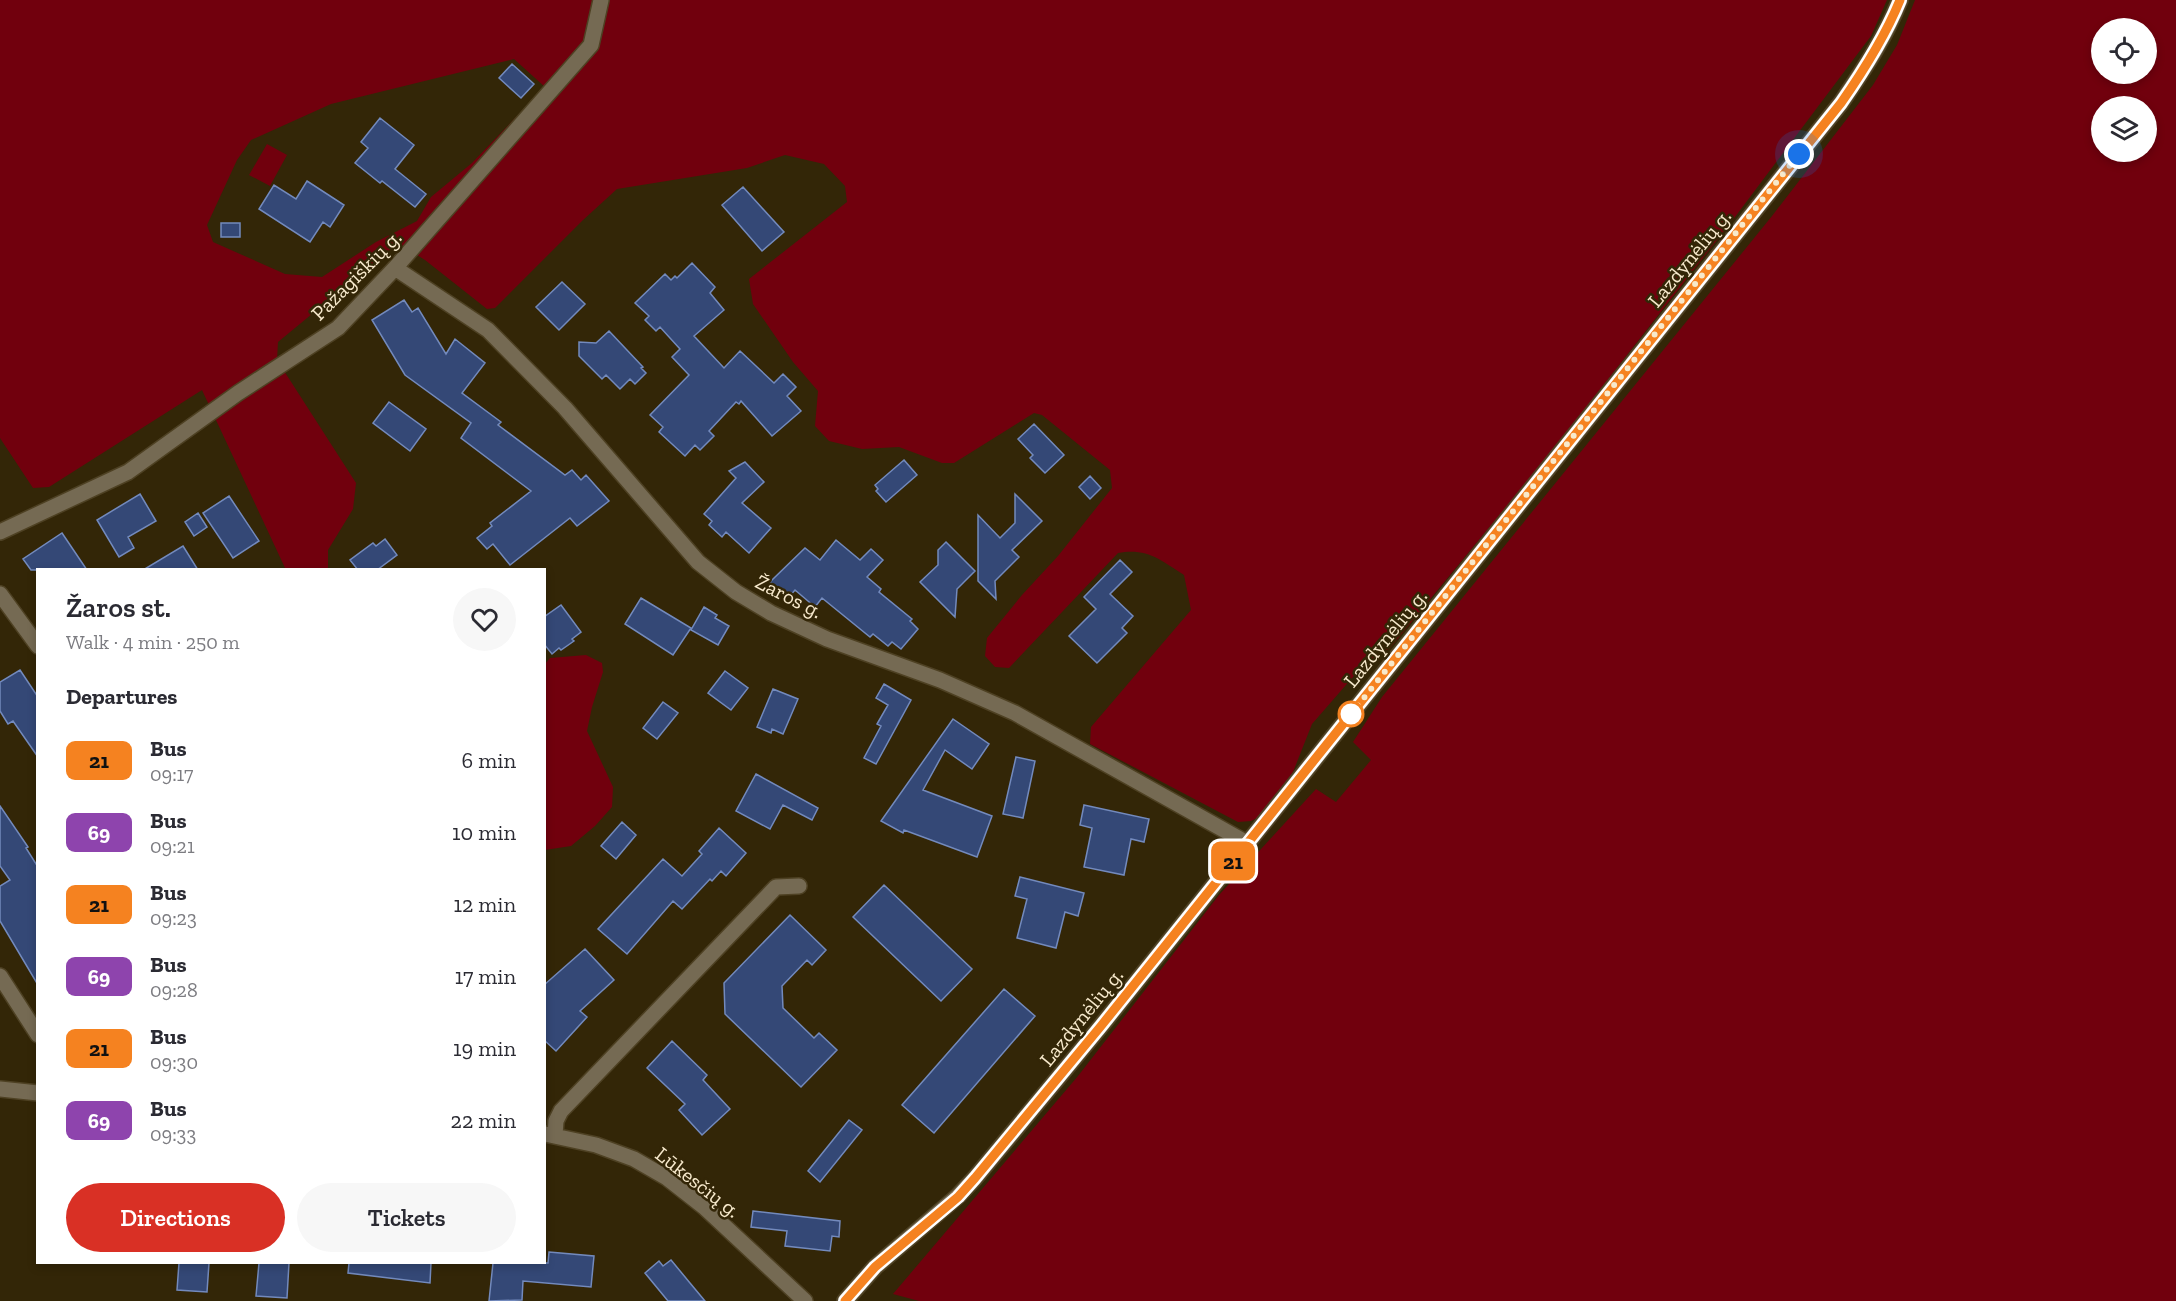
<!DOCTYPE html>
<meta charset="utf-8">
<style>
:root{--surface:#fff;--page:#f7f7f7;--text:#2b2b33;--muted:#7c7c81;--accent:#d93025}
body{margin:0;font-family:"Zilla Slab",serif;background:var(--page);color:var(--text);height:100vh;display:flex;flex-direction:column;font-size:22px;white-space:nowrap}
*{box-sizing:border-box;margin:0}
p{font-size:20px;color:var(--muted)}
.icon{flex:none;width:33px;height:33px;fill:none;stroke:currentColor;stroke-width:2;stroke-linecap:round;stroke-linejoin:round}
.map{position:relative;flex:1;overflow:hidden}
.sheet{position:absolute;left:36px;top:568px;width:510px;height:696px;display:flex;flex-direction:column;background:var(--surface);border-radius:0px;box-shadow:0 3px 9px #0003}
.sheet>*{flex:none}
.badge{padding:0 12px;border-radius:9px;font-size:21px;line-height:39px}
.buttons{position:absolute;left:2091px;top:18px;display:grid;gap:12px}
.buttons a{display:grid;place-items:center;width:66px;height:66px;border-radius:50%;background:var(--surface);box-shadow:0 3px 9px #0003;font-size:30px}
.you{position:absolute;width:30px;height:30px;margin:-15px;border:4px solid #fff;border-radius:50%;background:#1a73e8;box-shadow:0 0 0 9px #1a73e833}
.map>.badge{position:absolute;translate:-50% -50%;box-shadow:0 0 0 3px #fff}
h2{padding:0 30px;font-size:22px;line-height:54px}
.round{display:grid;place-items:center;flex:none;width:63px;height:63px;border-radius:32px;background:var(--page)}
.summary{display:flex;align-items:center;justify-content:space-between;height:102px;padding:0 30px}
h1{font-size:28px;font-weight:600;line-height:45px}
.action{display:flex;gap:12px;margin-top:auto;padding:12px 30px}
.action a{flex:1;height:69px;border-radius:36px;background:var(--accent);color:#fff;font-size:24px;font-weight:600;line-height:69px;text-align:center}
.action a+a{background:var(--page);color:var(--text)}
ul{padding:0;list-style:none}
li{display:flex;align-items:center;gap:18px;height:72px;padding:0 30px}
li div{flex:1}
li b{display:block;font-size:22px}
li em{font-style:normal}
li .badge{min-width:66px;font-weight:700;text-align:center}
.map>svg:first-child{display:block}
.green{fill:#71000d;fill-rule:evenodd}
.building{fill:#344876;stroke:#738abd;stroke-width:1.5}
.lines{fill:none;stroke-linecap:round;stroke-linejoin:round}
.street-casing{stroke:#4e4123;stroke-width:18}
.street{stroke:#756a53;stroke-width:15}
.line-casing{stroke:#fff;stroke-width:14}
.line{stroke:#f58220;stroke-width:9}
.walk{stroke:#f7e9cc;stroke-width:6;stroke-dasharray:0 10.8}
.stop-dot{fill:#fff;stroke:#f58220;stroke-width:3}
.labels{text-anchor:middle;dominant-baseline:central;stroke-width:5;stroke-linejoin:round;paint-order:stroke}
.street-label{font-size:21px;fill:#f7e9cc;stroke:#332607}
</style>
<div class="map">
<svg width="2176" height="1301" viewBox="0 0 2176 1301">
<rect width="100%" height="100%" fill="#332607"/>
<!-- green -->
<path class="green" d="M0,0h1887l-16,36 -136,181 -187,239 -158,192 -31,22 -47,54 -19,48 -34,45 -8,4 -13,1 -148,-78 1,-17 100,-117 -7,-35c-24,-15 -36,-27 -66,-22l-109,115 -14,-1 -10,-11 2,-18 35,-43 36,-39 54,-68 -2,-18 -68,-55 -8,-2 -80,50h-12l-43,-16 -37,2 -33,-8 -14,-15 3,-35 -25,-29 -40,-58 -4,-25 98,-77 -2,-16 -21,-22 -39,-9 -38,13 -130,21 -34,31 -88,88 -8,1 -62,-49 -27,-17 -120,99 -1,18 79,123 -3,26 -25,41v20h-42l-84,-180 -153,97 -16,1 -33,-50zM514,59l31,28 -73,76 -41,34 -14,24 -41,21 -54,35 -37,-3 -72,-32 -6,-17 30,-65 14,-20 80,-36z
M1915,0h261v1301h-1257l-26,-7 185,-218 141,-181 97,-106 20,13 35,-42 -18,-18 29,-45 390,-481 101,-131 24,-40zM2102,28h44v46h-44zM2102,106h44v46h-44z
M267,144l20,11 -17,31 -21,-11z
M586,655l16,8 1,9 -11,35 -5,24 26,56 -1,20 -17,19 -24,20 -26,4v-186l5,-6z"/>
<!-- building -->
<path class="building" d="M512,64l22,20 -13,14 -22,-20z
M380,118l34,27 -19,24 31,25 -11,13 -33,-26 -2,2 -25,-20 13,-15 -7,-6z
M307,181l37,24 -14,22 -7,-5 -13,20 -51,-33 15,-24 22,14z
M743,187l41,45 -22,19 -40,-46z
M221,223h19v14h-19z
M692,263l23,24 -5,6 14,17 -30,26 30,32 16,-17 34,32 9,-9 13,13 -9,9 14,15 -29,25 -31,-35 -2,3 -3,-2 -27,29 5,5 -14,14 -5,-5 -10,11 -26,-24 4,-5 -13,-12 39,-40 -17,-18 8,-8 -20,-22 -4,4 -11,-11 4,-4 -14,-13 30,-29 6,6 4,-4 2,2z
M562,282l23,22 -26,26 -23,-23z
M404,300l8,12 6,-4 28,46 9,-15 30,24 -23,30 39,29 -3,3 67,50 7,-5 9,10 5,-5 23,26 -32,25 -7,-8 -60,47 -17,-21 -6,5 -10,-11 15,-12 -2,-3 41,-32 -70,-53 10,-15 -66,-48 -33,-55z
M609,331l34,36 -2,1 5,5 -11,11 -5,-5 -10,10 -14,-14 -4,4 -23,-23v-14l17,1z
M389,402l37,27 -16,22 -37,-28z
M1034,424l30,31 -19,18 -15,-15 3,-3 -15,-16z
M904,460l13,15 -31,27 -10,-11 2,-2 -3,-4z
M745,462l19,20 -22,21 29,25 -22,25 -23,-21 -4,5 -13,-12 3,-4 -8,-7 32,-36 -7,-7z
M1090,476l11,12 -11,11 -11,-12z
M140,494l16,27 -28,16 6,11 -15,9 -22,-37z
M1015,494l27,27 -30,29 7,7 -24,24 1,18 -18,-18v-66l22,23 15,-15z
M229,496l30,45 -26,17 -30,-45z
M198,513l9,14 -13,9 -9,-14z
M62,533l25,37h-56l-8,-11z
M385,539l12,16 -20,15h-19l-8,-10 23,-17 3,3z
M836,540l24,20 11,-11 12,11 -16,17 14,12 -2,3 33,27 -2,2 8,8 -17,20 -9,-7 -4,4 -15,-12 -3,3 -48,-39 -7,9 -20,-17 -6,7 -19,-15 35,-34 15,12z
M946,542l29,29 -18,18 -2,28 -35,-35 18,-17v-15z
M183,546l15,24h-55z
M1120,560l12,12 -22,22 23,22 -11,12 5,5 -30,30 -28,-27 27,-27 -12,-12z
M641,598l50,30 -18,27 -48,-31z
M561,605l20,27 -9,7 2,2 -13,9 -2,-2 -7,6 -8,-10v-27z
M704,607l13,8 -2,3 14,8 -11,19 -27,-15z
M20,670l18,27v60l-25,-36 -5,3 -8,-13v-29z
M725,671l23,17 -17,22 -23,-17z
M884,684l27,16 -35,64 -12,-6 17,-32 -4,-2 11,-19 -12,-7z
M773,689l25,10 -15,35 -11,-5 -1,4 -14,-6z
M663,702l15,11 -21,26 -14,-11z
M953,719l36,25 -17,25 -27,-19 -22,40 69,26 -15,41 -73,-27 -1,3 -22,-12z
M1016,757l19,4 -12,57 -20,-4z
M756,774l62,34 -6,12 -29,-15 -13,24 -34,-18z
M1084,805l65,14 -5,23 -13,-3 -7,36 -40,-8 8,-39 -12,-3z
M0,806l28,41 -2,1 12,19v118l-38,-64v-35l10,-6 -10,-14z
M622,822l14,13 -20,24 -15,-13z
M719,828l27,25 -20,23 -5,-5 -9,10 -2,-2 -28,30 -9,-8 -46,53 -29,-25 65,-70 19,17 20,-22 -3,-3z
M1020,877l64,16 -6,23 -13,-4 -9,36 -39,-10 10,-39 -12,-3z
M884,885l88,84 -31,32 -88,-84z
M790,915l36,35 -14,15 -5,-5 -25,26 1,22 31,30 5,-5 18,17 -36,37 -76,-73 -1,-31z
M585,949l29,31 -34,31 7,6 -31,34 -12,-11v-55z
M1004,989l31,27 -101,117 -32,-28z
M672,1041l35,34 -4,5 27,29 -28,26 -23,-25 6,-6 -38,-36z
M849,1120l13,10 -42,52 -12,-11z
M753,1211l87,10 -1,16 -7,-1 -2,15 -45,-5 2,-15 -36,-4z
M549,1252l45,4 -3,31 -68,-6 -1,19 -33,1 4,-38h55z
M671,1260l19,23 15,18h-37l-23,-28 14,-12 4,5z
M179,1263h30l-2,29 -30,-2z
M259,1263h30l-2,35 -31,-2z
M349,1263h82l-1,20 -82,-10z"/>
<g class="lines">
<!-- street casing -->
<g class="street-casing">
<path id="street" d="M395,268l93,62 77,78 133,154 38,30 35,21 56,26 113,41 75,33 232,130
M0,532l128,-60 110,-79 100,-65 57,-60 196,-223 10,-45
M0,594l38,52
M0,976l38,59
M0,1089l38,4
M545,1134l51,11 38,14 33,19 37,29 101,94
M555,1135l1,-14 5,-10 215,-224 23,-1
M845,1301l30,-34 83,-71 17,-18 126,-152 740,-923c23,-34 44,-65 59,-103"/>
</g>
<!-- street -->
<use href="#street" class="street"/>
</g>
<g class="lines">
<!-- line casing -->
<g class="line-casing">
<path id="line" d="M845,1301l30,-34 83,-70 17,-19 126,-152 740,-923c23,-33 44,-66 59,-103"/>
</g>
<!-- line -->
<use href="#line" class="line"/>
<!-- walk -->
<path class="walk" d="M1351,714l448,-560"/>
</g>
<!-- markers -->
<circle class="stop-dot" cx="1351" cy="714" r="12"/>
<g class="labels">
<!-- street labels -->
<g class="street-label">
<text transform="translate(1689 258) rotate(-51)">Lazdynėlių g.</text>
<text transform="translate(356 275) rotate(-45)">Pažagiškių g.</text>
<text transform="translate(789 596) rotate(27)">Žaros g.</text>
<text transform="translate(1385 638) rotate(-51)">Lazdynėlių g.</text>
<text transform="translate(1081 1017) rotate(-51)">Lazdynėlių g.</text>
<text transform="translate(698 1182) rotate(38)">Lūkesčių g.</text>
</g>
</g>
</svg>
<div class="buttons">
<a><svg class="icon" aria-label="locate" viewBox="0 0 24 24"><circle cx="12" cy="12" r="6"/><path d="M12 2v4M12 18v4M2 12h4M18 12h4"/></svg></a>
<a><svg class="icon" aria-label="layers" viewBox="0 0 24 24"><path d="M12 4l9 5-9 5-9-5zM3 14l9 5 9-5"/></svg></a>
</div>
<div class="you" style="left:1799px;top:154px"></div>
<b class="badge" style="left:1233px;top:861px;background:#f58220;color:#111">21</b>
<section class="sheet">
<div class="summary"><div><h1>Žaros st.</h1><p>Walk · 4 min · 250 m</p></div><a class="round"><svg class="icon" aria-label="heart" viewBox="0 0 24 24"><path d="M12 20l-8-8c-3-5 5-10 8-4 3-6 11-1 8 4z"/></svg></a></div>
<h2>Departures</h2>
<ul>
<li><span class="badge" style="background:#f58220;color:#111">21</span><div><b>Bus</b><p>09:17</p></div><em>6 min</em></li>
<li><span class="badge" style="background:#8e44ad;color:#fff">69</span><div><b>Bus</b><p>09:21</p></div><em>10 min</em></li>
<li><span class="badge" style="background:#f58220;color:#111">21</span><div><b>Bus</b><p>09:23</p></div><em>12 min</em></li>
<li><span class="badge" style="background:#8e44ad;color:#fff">69</span><div><b>Bus</b><p>09:28</p></div><em>17 min</em></li>
<li><span class="badge" style="background:#f58220;color:#111">21</span><div><b>Bus</b><p>09:30</p></div><em>19 min</em></li>
<li><span class="badge" style="background:#8e44ad;color:#fff">69</span><div><b>Bus</b><p>09:33</p></div><em>22 min</em></li>
</ul>
<div class="action"><a>Directions</a><a>Tickets</a></div>
</section>
</div>
